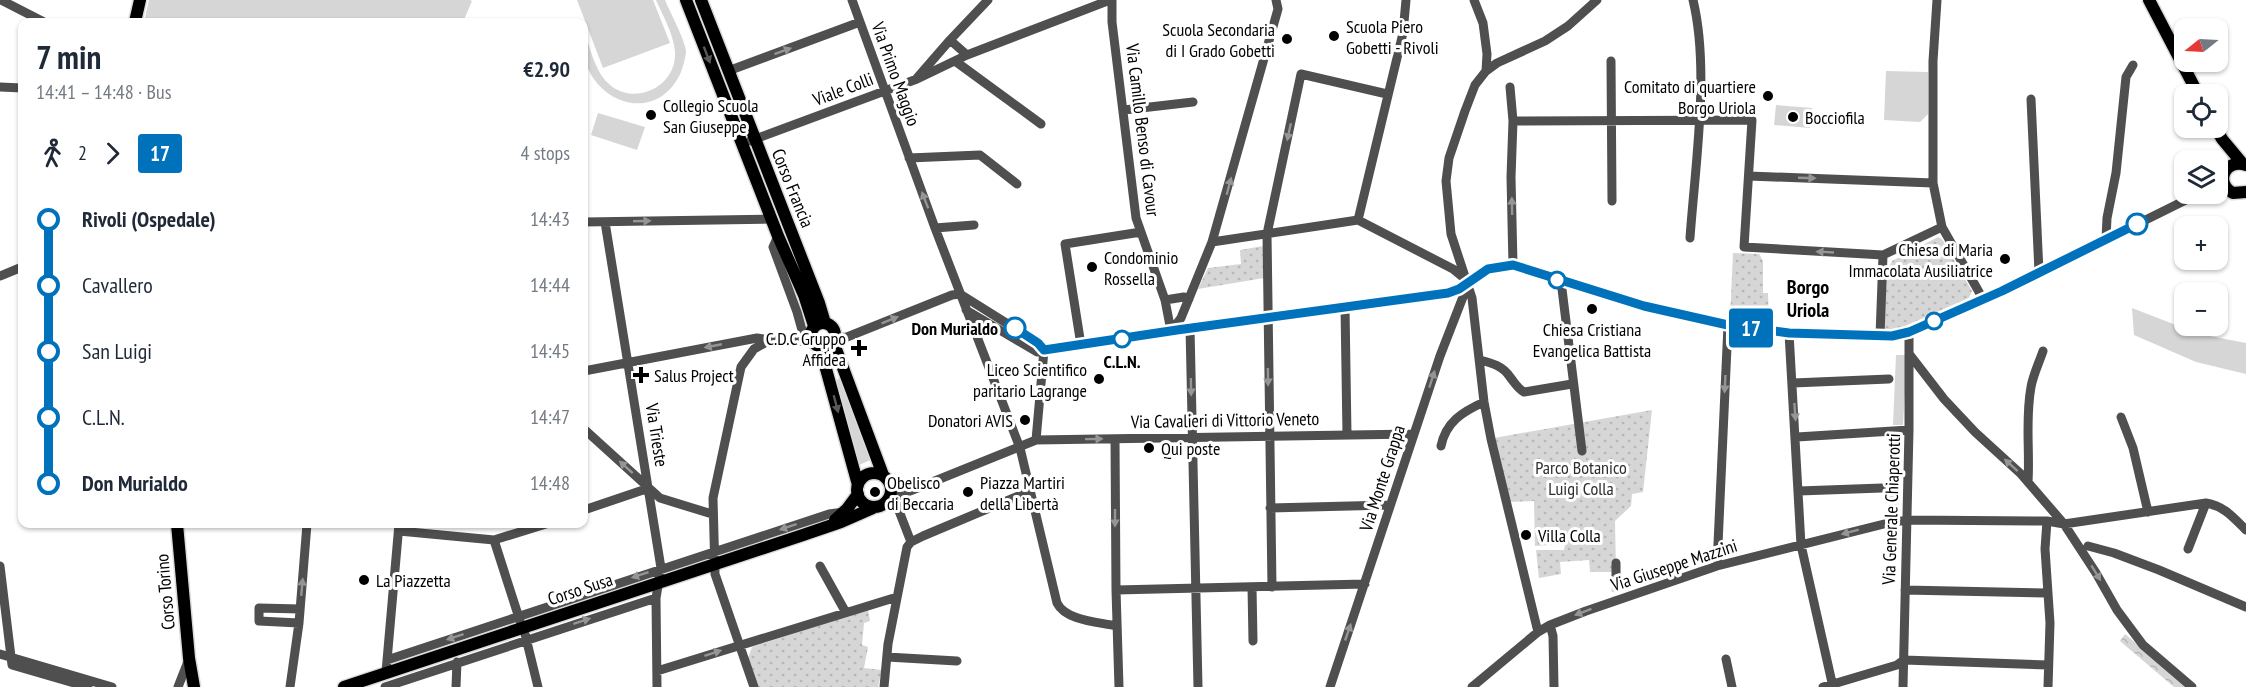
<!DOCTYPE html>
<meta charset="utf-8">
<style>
:root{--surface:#fff;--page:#f2f2f3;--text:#1f2937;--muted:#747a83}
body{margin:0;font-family:"PT Sans Narrow",sans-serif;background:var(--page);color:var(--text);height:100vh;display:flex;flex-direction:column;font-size:22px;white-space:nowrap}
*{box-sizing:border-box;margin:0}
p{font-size:20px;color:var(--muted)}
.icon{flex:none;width:33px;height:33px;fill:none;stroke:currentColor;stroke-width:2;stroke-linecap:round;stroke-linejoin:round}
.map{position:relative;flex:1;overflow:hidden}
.panel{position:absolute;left:18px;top:18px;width:570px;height:510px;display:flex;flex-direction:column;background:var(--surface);border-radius:12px;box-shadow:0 2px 4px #0004}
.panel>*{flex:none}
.badge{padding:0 12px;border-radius:4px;font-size:21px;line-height:39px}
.needle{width:39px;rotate:252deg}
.fabs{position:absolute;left:2174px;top:18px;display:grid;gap:12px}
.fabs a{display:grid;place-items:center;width:54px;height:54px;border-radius:12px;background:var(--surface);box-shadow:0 2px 4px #0004;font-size:30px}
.map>.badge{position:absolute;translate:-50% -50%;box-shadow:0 0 0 3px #fff}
.legs{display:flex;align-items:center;gap:9px;height:66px;padding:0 18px;font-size:20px}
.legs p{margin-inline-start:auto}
.overview{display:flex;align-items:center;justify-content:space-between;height:102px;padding:0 18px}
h1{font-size:33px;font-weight:600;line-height:45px}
ul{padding:0 18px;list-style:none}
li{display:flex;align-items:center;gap:21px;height:66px;font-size:22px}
li i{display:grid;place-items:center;width:9px;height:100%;margin:0 8px;background:currentColor}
li i::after{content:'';width:15px;height:15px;margin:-8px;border:4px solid;border-radius:50%;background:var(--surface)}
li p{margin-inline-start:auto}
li:first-child i{background:linear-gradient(#0000 50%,currentColor 0)}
li:last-child i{background:linear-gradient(currentColor 50%,#0000 0)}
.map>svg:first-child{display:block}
.green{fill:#d6d6d6}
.forest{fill:url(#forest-crowns)}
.park{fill:url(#park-dots)}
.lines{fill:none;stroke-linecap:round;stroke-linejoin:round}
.minor-tunnel{stroke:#d9d9d9;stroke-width:9;stroke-dasharray:9 4.5;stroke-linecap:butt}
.major-casing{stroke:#dbdbdb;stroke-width:15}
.minor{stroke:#4f4f4f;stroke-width:9}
.major{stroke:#000;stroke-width:12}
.oneway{fill:#959595}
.oneway2{fill:#595959}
.line-1-casing{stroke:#fff;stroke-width:14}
.line-1{stroke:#0072bc;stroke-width:9}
.poi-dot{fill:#000;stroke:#fff;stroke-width:2}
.stop-1-dot{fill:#fff;stroke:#0072bc;stroke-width:3}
.labels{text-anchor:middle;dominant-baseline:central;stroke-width:6;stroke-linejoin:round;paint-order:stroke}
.poi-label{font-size:18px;fill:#000;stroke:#fff;text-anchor:start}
.street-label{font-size:18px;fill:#000;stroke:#fff}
.stop-label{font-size:18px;font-weight:bold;fill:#000;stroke:#fff;text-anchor:end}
.park-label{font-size:18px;fill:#2d2d2d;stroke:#fff}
.neighbourhood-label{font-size:20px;font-weight:bold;fill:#000;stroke:#fff}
</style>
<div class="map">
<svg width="2246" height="687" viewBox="0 0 2246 687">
<defs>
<pattern id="forest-crowns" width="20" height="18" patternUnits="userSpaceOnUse" patternTransform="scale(1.5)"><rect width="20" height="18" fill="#d6d6d6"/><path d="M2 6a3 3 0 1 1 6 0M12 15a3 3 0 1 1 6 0" fill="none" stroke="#b6b6b6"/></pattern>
<pattern id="park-dots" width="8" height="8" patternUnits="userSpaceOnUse" patternTransform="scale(1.5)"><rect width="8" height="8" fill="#d6d6d6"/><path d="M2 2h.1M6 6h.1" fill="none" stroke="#b6b6b6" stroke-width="1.8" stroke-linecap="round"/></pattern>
</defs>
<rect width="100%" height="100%" fill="#fff"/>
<!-- green -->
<path class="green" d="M149,0h321l2,1 -9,21h-319z
M577,0h76l17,43 -67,25z
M656,0h9c5,12 20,40 21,51 0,5 -3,16 -5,21 -23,52 -85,34 -97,-15 -2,-8 -1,-19 0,-27 6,17 11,42 25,54 25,23 68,3 66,-32 -1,-17 -12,-36 -19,-52z
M1886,71l42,1v42l-8,8 -36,-2z
M1776,105l36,3 -2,20 -36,-3z
M598,113l47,14 -8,23 -46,-15z
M2132,308l67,26 47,9v31l-50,-12 -62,-27z
M1896,355h11l-4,70h-10z
M839,378l3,1 31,80 -14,6 -23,-84z
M1892,435h9l-3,71 -1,5 -8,6z"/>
<!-- forest -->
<path class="forest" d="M2125,634l63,53h-14l-54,-46z"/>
<!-- park -->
<path class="park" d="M1938,237l4,2 30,52 -4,9 -66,32h-18l1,-55 7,-16z
M1263,246l1,32 -66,11 10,-21 33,-4 -1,-14z
M1733,253l26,1 4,7v32h5l1,33 -39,-6z
M1652,410l-9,82 -11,2 -1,12 -16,15 1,51h-26l-1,-12 -29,2 1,12 -22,4 -3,-28h28l1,-6 -30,2 -1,-45 -25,1 -15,-64z
M868,609l2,12 -6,2 -2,22 6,2 -4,21 18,2 -4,17h-124l-8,-23 6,-17z"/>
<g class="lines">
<!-- minor-tunnel -->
<path class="minor-tunnel" d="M1616,583v14"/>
<!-- major casing -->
<g class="major-casing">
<path id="major" d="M686,0l92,236 26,59 10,31
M701,0l118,303 6,20
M2149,0l49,94
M135,22l5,-22
M2216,128l6,11 20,24
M2246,165c-21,-7 -32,18 -13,28l13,-1
M811 335a12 12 0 1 1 24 0a12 12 0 1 1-24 0Z
M833,341l50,134
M820,347l38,138
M857 490a17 17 0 1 1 34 0a17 17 0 1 1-34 0Z
M835,520l12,-11 11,-15
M177,524l12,134 5,29
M344,687l459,-152 38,-13 32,-14"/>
</g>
<!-- minor -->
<path class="minor" d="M1,0l43,22
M852,0l83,228 85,220 37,155c9,18 42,19 59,23
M1112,0v22l24,196 29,82 6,31
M1474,0l9,23 4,31 -1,17
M1937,0l-4,61v122l9,44 41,72
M950,40l17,15
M955,61l86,63
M1611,61l1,140
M728,71l132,-49
M917,78l33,-38 38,-40
M0,87l22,1
M1510,87l3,34 -2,56 2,88
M2031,99l8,173
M1124,110l69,-8
M1513,121l239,-1 -8,127 139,8
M750,141l167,-62 50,-24 143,-55
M909,158l71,-3 37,29
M1749,176l184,7
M2192,198l25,-4
M1358,220l45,-187 3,-33
M584,222l188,-3
M605,222l56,346 -5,30 1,89
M935,228l39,-3
M778,236l-5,11 24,65 5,18
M1690,238c5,-72 20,-168 3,-238
M2106,239l1,-21 9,-45 10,-96 7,-12
M1212,242l146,-22 95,49 11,9
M1883,255l59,-28
M0,276l22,-9
M1561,281l21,170
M960,294l78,49 6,7 -8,90
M1165,300l19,-3 5,2
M1345,307l2,128
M966,310l71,42 140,-22 271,-37 11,-4 29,-20 25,-4 132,42 83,18 61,8 103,3 17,-4 93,-41 196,-97
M1190,328l8,359
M1171,331l10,-13 31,-76 66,-233 -2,-9
M1789,333l12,212 32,142
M1880,336l3,-81
M835,338l12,-1 105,-42 8,-1
M1081,345l-16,-101 76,-12
M1910,355l34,44 31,33 46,42 43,50 32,49 21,37 26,35 49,42
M1480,360c12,3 23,6 30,17 5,6 7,11 14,15l48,-8
M584,371l173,-33 13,2 13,-1 31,4
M1793,383l96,-4
M2121,417l12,31 15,64
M584,429l76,69 52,16
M1797,437l112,-7
M1115,439l1,151 3,97
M1441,446c5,-24 21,-34 43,-44
M2028,482c2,-31 -3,-63 3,-95 2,-12 8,-24 12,-36
M1799,491l83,-3
M890,497l4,1 16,-7 126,-51 378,-6
M894,498l17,44
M1270,508l120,-3
M584,510l65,-22
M2047,521l-2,28 5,74 -2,64
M399,531l95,9 52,-16
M494,540l26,81
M2088,546l26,7 45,17 87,37
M2188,549l18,-46
M1616,563v20
M0,566l12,99 76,22
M820,566l25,45
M1717,566l11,-241
M1252,587l1,54
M1272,587l-5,-353 34,-160 86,20
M1116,590l249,-6
M1905,590l142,3
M299,623l-40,-2v-13l41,1
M1550,625l3,11 1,51
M1538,632l-47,-193 -7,-37 -12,-104 -21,-64 -5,-53 3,-23 16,-47 10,-26 11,-14 11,-8 48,-22 23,-15 29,-26
M525,634l13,53
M0,654l112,33
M887,657l70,4
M1726,659l6,28
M387,660l442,-146 15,-2
M1904,660l144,5
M657,671l240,-74
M386,672l13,-148
M178,687l11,-28
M290,687l9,-64 8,-99
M385,687l271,-89
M456,687l1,-25
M754,687l-39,-113 -2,-76 28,-131 13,-18 16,-9
M884,687l4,-43 19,-97 4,-5 12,-6 107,-45
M1330,687l110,-331 28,-72
M1472,687l66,-55 12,-7 36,-14 131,-45 175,-44 15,-2 140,1 17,3 142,-21c18,3 27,14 40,27
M1823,687l74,-22 7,-5
M1903,687l6,-257v-98"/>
<!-- major -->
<use href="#major" class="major"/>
</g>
<!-- one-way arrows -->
<defs><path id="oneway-solid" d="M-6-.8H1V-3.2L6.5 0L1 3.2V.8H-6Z" transform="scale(1.5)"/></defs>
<g class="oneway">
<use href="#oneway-solid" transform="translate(783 51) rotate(-20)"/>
<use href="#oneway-solid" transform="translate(1289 132) rotate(102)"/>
<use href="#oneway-solid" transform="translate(1807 178) rotate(2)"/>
<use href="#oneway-solid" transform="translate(1229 186) rotate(-75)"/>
<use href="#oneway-solid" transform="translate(925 200) rotate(-111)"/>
<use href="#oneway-solid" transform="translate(1512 206) rotate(-91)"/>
<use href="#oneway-solid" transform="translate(642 221) rotate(-2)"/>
<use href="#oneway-solid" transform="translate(1825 252) rotate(-177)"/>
<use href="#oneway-solid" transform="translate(890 320) rotate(-22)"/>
<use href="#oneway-solid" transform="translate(713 346) rotate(169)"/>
<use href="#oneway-solid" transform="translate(1268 377) rotate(89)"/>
<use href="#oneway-solid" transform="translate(1432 379) rotate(-72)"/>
<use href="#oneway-solid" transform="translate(1725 384) rotate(93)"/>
<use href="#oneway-solid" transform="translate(1191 387) rotate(89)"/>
<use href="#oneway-solid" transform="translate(1795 412) rotate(86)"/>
<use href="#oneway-solid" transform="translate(1094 439) rotate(-1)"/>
<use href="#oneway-solid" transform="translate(2011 465) rotate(-138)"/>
<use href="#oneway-solid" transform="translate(626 467) rotate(-138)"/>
<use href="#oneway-solid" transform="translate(1115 518) rotate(90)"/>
<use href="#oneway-solid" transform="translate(788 527) rotate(162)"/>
<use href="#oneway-solid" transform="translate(1850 532) rotate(165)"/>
<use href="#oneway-solid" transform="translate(2096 573) rotate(59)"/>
<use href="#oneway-solid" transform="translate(640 575) rotate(162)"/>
<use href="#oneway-solid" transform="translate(302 587) rotate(-85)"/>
<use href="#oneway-solid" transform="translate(1583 612) rotate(159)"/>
<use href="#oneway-solid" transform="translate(582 621) rotate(-18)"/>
<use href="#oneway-solid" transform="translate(1348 632) rotate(-71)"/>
<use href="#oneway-solid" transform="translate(455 637) rotate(162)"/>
<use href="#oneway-solid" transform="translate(713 653) rotate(-18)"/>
</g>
<g class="oneway2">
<use href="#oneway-solid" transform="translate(707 55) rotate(69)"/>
<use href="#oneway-solid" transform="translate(836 404) rotate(75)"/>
</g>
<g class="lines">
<!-- line-1 casing -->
<g class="line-1-casing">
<path id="line-1" d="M1015,328l23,15 6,7 133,-20 271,-37 11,-4 29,-20 25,-4 131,41 84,19 61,8 103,3 17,-4 93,-41 135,-67"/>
</g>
<!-- line-1 -->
<use href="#line-1" class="line-1"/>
</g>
<!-- markers -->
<g class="poi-dot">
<circle cx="1334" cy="36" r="6"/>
<circle cx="1287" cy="39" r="6"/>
<circle cx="1768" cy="96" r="6"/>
<circle cx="651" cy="115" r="6"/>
<circle cx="1793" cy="117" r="6"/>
<circle cx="2005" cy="259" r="6"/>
<circle cx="1092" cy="267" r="6"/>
<circle cx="1592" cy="309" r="6"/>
<path d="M856 339h6v6h6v6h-6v6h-6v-6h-6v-6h6z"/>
<path d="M638 366h6v6h6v6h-6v6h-6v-6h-6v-6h6z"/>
<circle cx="1099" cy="379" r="6"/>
<circle cx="1025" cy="420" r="6"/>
<circle cx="1149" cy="448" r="6"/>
<circle cx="875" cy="492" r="6"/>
<circle cx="968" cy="492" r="6"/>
<circle cx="1526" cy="535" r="6"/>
<circle cx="364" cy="580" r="6"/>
</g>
<g class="stop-1-dot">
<circle cx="2137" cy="224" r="10"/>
<circle cx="1557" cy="280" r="8"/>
<circle cx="1934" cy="321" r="8"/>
<circle cx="1015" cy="328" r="10"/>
<circle cx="1122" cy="339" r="8"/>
</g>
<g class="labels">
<!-- poi labels -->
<g class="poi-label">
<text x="1346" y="26">Scuola Piero<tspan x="1346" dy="21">Gobetti - Rivoli</tspan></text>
<text x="1275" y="29" text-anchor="end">Scuola Secondaria<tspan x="1275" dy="21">di I Grado Gobetti</tspan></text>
<text x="1756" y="86" text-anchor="end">Comitato di quartiere<tspan x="1756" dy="21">Borgo Uriola</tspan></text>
<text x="663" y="105">Collegio Scuola<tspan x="663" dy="21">San Giuseppe</tspan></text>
<text x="1805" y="117">Bocciofila</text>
<text x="1993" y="249" text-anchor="end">Chiesa di Maria<tspan x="1993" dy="21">Immacolata Ausiliatrice</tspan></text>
<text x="1104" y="257">Condominio<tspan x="1104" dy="21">Rossella</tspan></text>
<text x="1592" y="329" text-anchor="middle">Chiesa Cristiana<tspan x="1592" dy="21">Evangelica Battista</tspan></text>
<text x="846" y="338" text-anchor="end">C.D.C Gruppo<tspan x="846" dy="21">Affidea</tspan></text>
<text x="1087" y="369" text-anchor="end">Liceo Scientifico<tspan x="1087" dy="21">paritario Lagrange</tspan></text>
<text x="654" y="375">Salus Project</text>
<text x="1013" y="420" text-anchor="end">Donatori AVIS</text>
<text x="1161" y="448">Qui poste</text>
<text x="887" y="482">Obelisco<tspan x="887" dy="21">di Beccaria</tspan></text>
<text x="980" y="482">Piazza Martiri<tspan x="980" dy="21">della Libertà</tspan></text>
<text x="1538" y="535">Villa Colla</text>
<text x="376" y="580">La Piazzetta</text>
</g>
<!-- street labels -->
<g class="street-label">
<text transform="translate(896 74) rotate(70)">Via Primo Maggio</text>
<text transform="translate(843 89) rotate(-21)">Viale Colli</text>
<text transform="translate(1143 130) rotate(83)">Via Camillo Benso di Cavour</text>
<text transform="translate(793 188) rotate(68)">Corso Francia</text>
<text transform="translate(1225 420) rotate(-1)">Via Cavalieri di Vittorio Veneto</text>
<text transform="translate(657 435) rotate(81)">Via Trieste</text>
<text transform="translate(1382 478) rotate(-72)">Via Monte Grappa</text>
<text transform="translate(1891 509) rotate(-88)">Via Generale Chiaperotti</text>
<text transform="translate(1674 565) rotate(-18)">Via Giuseppe Mazzini</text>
<text transform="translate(580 589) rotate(-18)">Corso Susa</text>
<text transform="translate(165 592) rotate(-95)">Corso Torino</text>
</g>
<!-- stop labels -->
<g class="stop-label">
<text x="998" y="328">Don Murialdo</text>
<text x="1122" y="361" text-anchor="middle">C.L.N.</text>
</g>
<!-- park labels -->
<g class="park-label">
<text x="1581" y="467">Parco Botanico<tspan x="1581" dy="21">Luigi Colla</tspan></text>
</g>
<!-- neighbourhood labels -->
<g class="neighbourhood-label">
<text x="1808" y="287">Borgo<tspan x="1808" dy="23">Uriola</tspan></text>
</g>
</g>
</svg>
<div class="fabs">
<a><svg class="needle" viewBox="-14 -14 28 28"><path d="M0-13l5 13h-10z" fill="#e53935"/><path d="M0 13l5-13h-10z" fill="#747a83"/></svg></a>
<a><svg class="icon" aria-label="locate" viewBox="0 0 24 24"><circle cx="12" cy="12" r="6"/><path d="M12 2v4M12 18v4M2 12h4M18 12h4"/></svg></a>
<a><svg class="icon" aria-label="layers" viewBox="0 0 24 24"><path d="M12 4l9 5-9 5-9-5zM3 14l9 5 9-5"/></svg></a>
<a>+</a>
<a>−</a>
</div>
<b class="badge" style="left:1751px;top:328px;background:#0072bc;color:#fff">17</b>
<section class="panel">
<div class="overview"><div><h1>7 min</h1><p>14:41 – 14:48 · Bus</p></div><b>€2.90</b></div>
<div class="legs"><svg class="icon" aria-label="walk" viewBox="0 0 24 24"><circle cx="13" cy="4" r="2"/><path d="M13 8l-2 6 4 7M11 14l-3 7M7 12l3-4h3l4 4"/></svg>2<svg class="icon" aria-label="forward" viewBox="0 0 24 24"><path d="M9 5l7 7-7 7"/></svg><b class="badge" style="background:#0072bc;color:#fff">17</b><p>4 stops</p></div>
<ul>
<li><i style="color:#0072bc"></i><b>Rivoli (Ospedale)</b><p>14:43</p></li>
<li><i style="color:#0072bc"></i><span>Cavallero</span><p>14:44</p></li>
<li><i style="color:#0072bc"></i><span>San Luigi</span><p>14:45</p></li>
<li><i style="color:#0072bc"></i><span>C.L.N.</span><p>14:47</p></li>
<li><i style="color:#0072bc"></i><b>Don Murialdo</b><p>14:48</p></li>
</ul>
</section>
</div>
